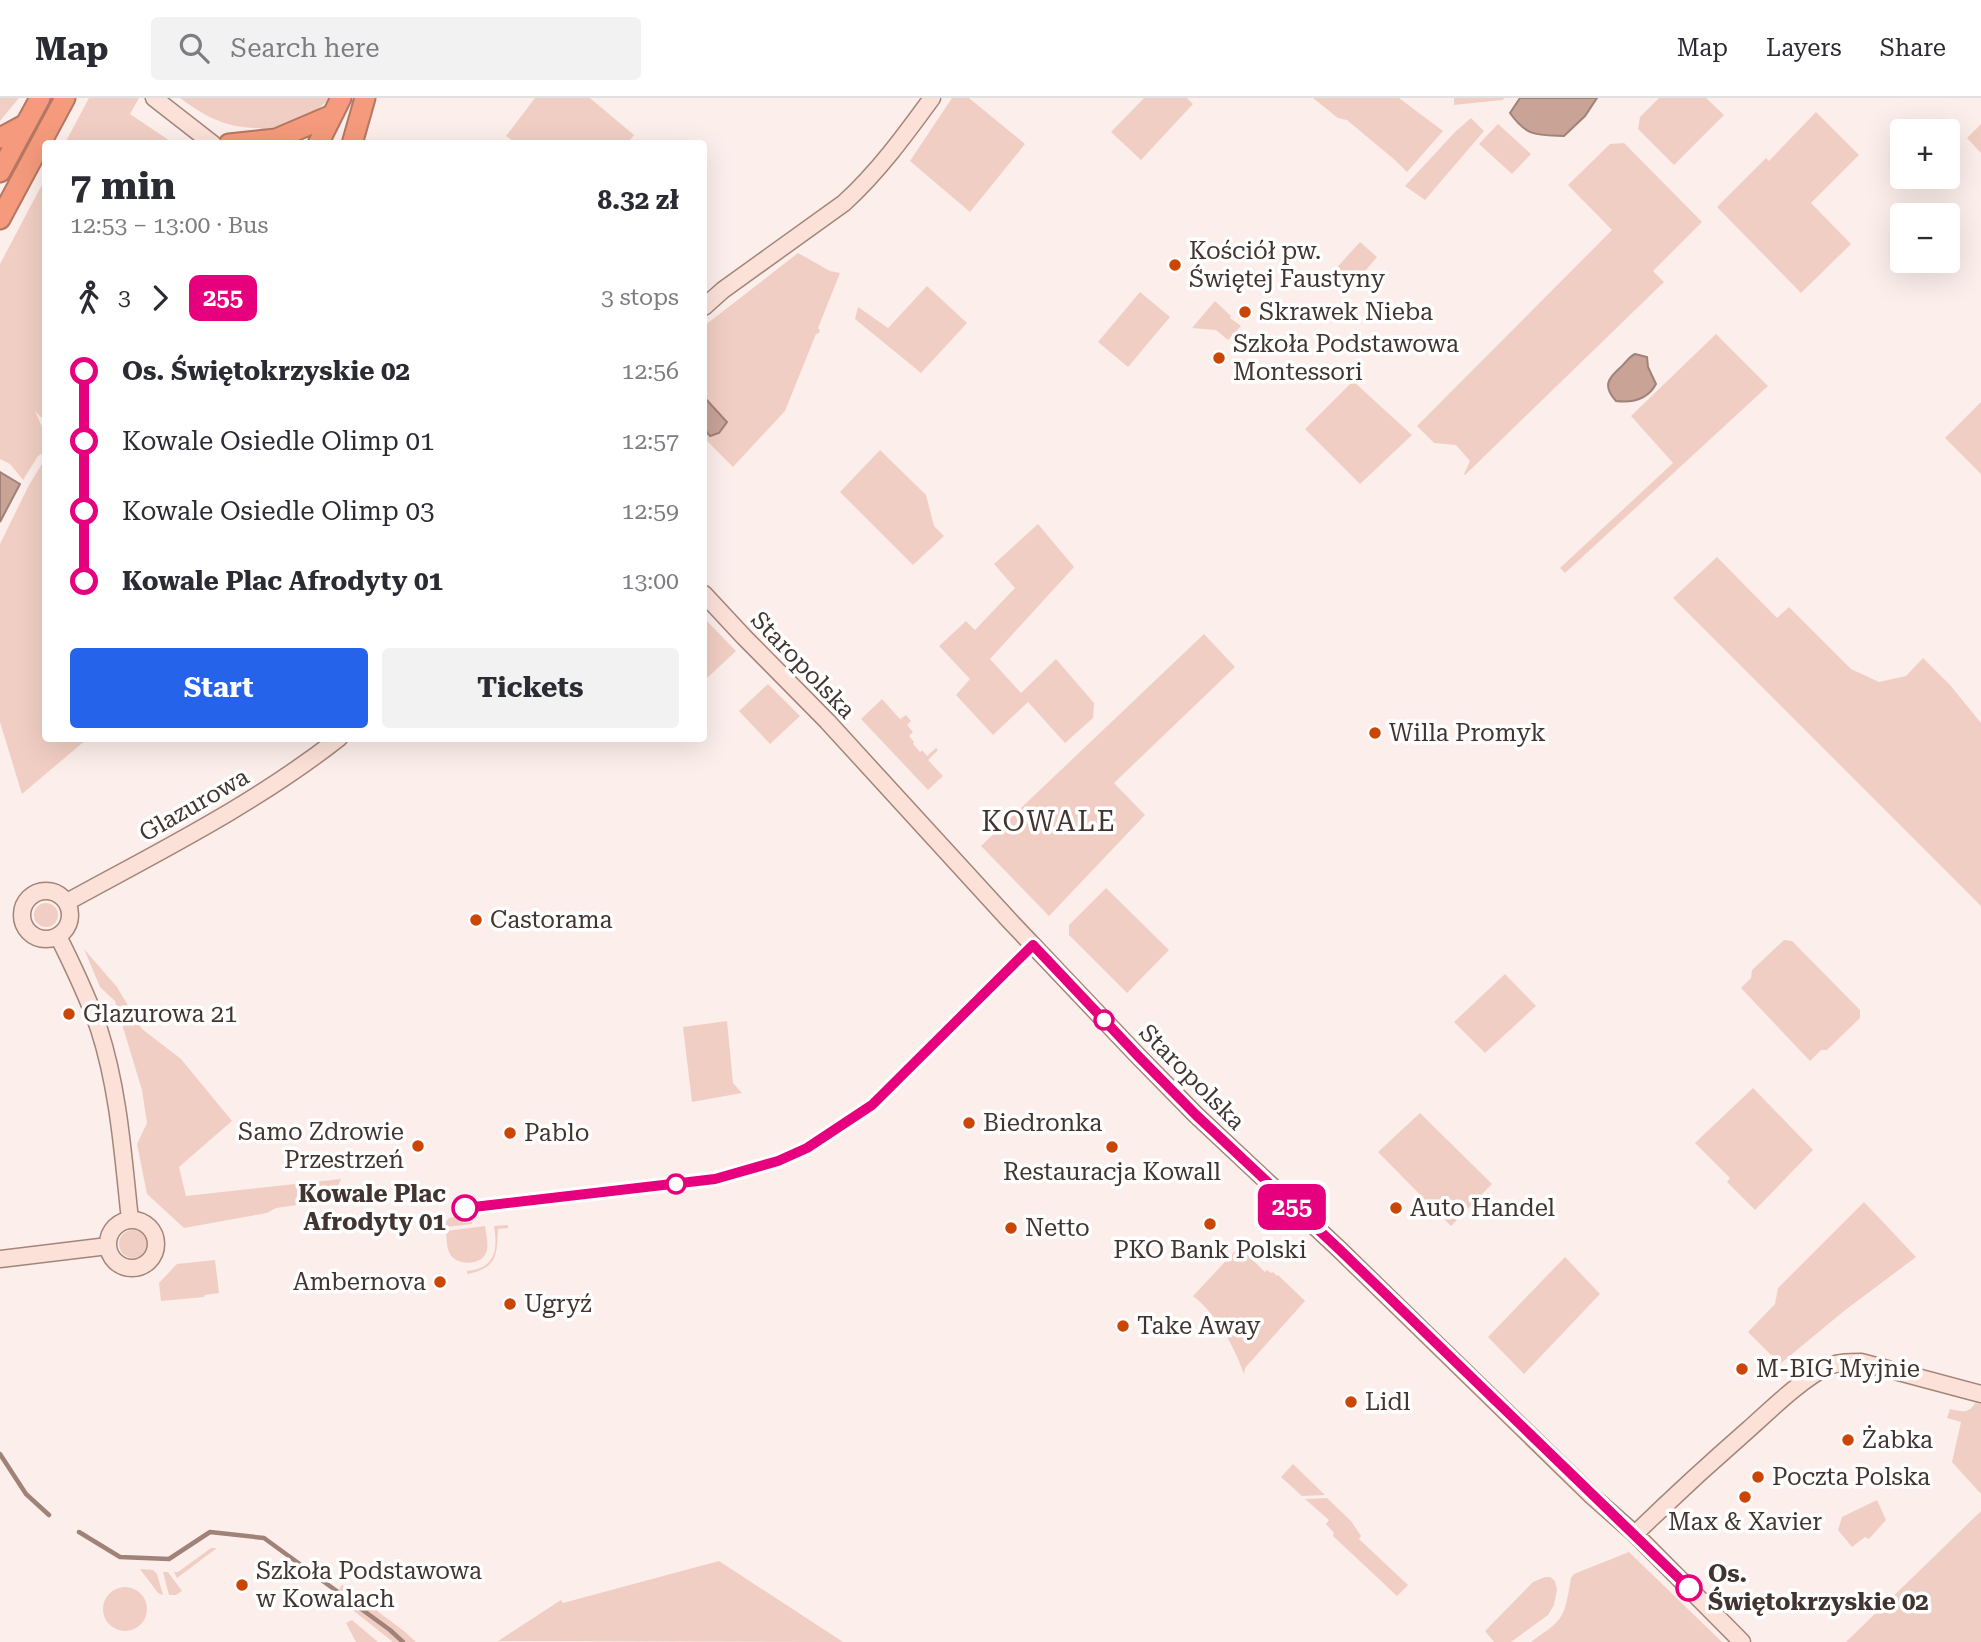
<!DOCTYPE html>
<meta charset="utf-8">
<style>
:root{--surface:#fff;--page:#f2f2f3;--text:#2b2b33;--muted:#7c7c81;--line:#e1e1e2;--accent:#2563eb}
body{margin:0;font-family:"Roboto Serif",serif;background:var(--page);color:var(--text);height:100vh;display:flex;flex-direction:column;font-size:26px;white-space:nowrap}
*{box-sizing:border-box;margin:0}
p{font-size:23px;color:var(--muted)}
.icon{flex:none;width:38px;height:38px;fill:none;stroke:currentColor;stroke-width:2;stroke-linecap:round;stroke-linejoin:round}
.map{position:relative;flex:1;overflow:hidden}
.drawer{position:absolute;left:42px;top:42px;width:665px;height:602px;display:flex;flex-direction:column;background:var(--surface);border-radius:7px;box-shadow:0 7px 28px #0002}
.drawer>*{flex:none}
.badge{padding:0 14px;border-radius:10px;font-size:24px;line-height:46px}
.tools{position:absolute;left:1890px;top:21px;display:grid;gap:14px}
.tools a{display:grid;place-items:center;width:70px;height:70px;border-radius:7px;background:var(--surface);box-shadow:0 7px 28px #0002;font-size:35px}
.map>.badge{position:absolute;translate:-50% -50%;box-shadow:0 0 0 4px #fff}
.legs{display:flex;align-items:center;gap:10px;height:77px;padding:0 28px;font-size:23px}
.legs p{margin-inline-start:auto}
.summary{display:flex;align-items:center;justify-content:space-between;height:119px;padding:0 28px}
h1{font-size:38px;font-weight:700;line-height:52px}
.action{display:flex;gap:14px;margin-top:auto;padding:14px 28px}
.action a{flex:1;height:80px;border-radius:7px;background:var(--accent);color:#fff;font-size:28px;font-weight:700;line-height:80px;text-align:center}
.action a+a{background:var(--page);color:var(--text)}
ul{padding:0 28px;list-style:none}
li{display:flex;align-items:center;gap:24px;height:70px;font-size:26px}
li i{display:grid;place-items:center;width:10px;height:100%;margin:0 9px;background:currentColor}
li i::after{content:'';width:18px;height:18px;margin:-9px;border:5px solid;border-radius:50%;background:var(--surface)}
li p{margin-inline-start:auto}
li:first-child i{background:linear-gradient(#0000 50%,currentColor 0)}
li:last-child i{background:linear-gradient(currentColor 50%,#0000 0)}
header{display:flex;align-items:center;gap:42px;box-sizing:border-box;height:98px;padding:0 35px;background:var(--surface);border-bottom:2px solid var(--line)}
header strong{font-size:33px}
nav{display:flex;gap:38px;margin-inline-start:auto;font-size:24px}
.search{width:490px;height:63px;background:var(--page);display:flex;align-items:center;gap:18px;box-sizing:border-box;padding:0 24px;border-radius:7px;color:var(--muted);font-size:26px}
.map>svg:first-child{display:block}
.green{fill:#f1cec3}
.water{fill:#c9a396;stroke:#a08278;stroke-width:2}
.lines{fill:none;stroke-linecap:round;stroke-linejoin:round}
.stream{stroke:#a08278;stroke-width:4.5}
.secondary-casing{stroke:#a3857a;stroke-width:19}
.highway-casing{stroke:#b67762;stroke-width:23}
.secondary{stroke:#fce1d8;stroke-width:16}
.highway{stroke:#f59a7c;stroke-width:19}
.line-1-casing{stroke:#fff;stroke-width:16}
.line-1{stroke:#e6007e;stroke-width:10}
.poi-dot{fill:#cb4505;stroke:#fff;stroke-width:2.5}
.stop-1-dot{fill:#fff;stroke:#e6007e;stroke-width:3.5}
.labels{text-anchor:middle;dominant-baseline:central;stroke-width:7;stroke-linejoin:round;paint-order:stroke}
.poi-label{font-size:24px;fill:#423531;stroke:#fff;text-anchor:start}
.street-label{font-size:24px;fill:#423531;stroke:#fff}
.stop-label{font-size:24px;font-weight:bold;fill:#423531;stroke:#fff;text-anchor:end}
.quarter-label{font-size:28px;letter-spacing:2px;fill:#423531;stroke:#fff}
</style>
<header>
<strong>Map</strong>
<div class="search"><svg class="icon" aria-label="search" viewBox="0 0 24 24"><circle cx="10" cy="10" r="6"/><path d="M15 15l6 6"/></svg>Search here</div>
<nav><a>Map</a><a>Layers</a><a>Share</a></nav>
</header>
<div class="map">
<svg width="1981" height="1544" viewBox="0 0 1981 1544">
<rect width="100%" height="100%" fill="#fceeea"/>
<!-- green -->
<path class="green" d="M0,0h19l-19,23z
M89,0h50l-9,16 43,29h-108z
M180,0h149c-17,21 -43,30 -68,35l-1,-5c-33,0 -53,-10 -80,-30z
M535,0h55l44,37 -6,8h-112l-10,-7z
M952,0h17l56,46 -55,68 -60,-51z
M1144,0h43l6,6 -52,56 -30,-28z
M1313,0h86l44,33 -36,41 -11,-11 -49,-41 -9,-2z
M1454,0h51l-3,2 -48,5z
M1659,0h47l18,17 -50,50 -36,-36 2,-12z
M1816,14l43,43 -48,48 40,41 -50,49 -84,-86 49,-49 3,3z
M1471,20l13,13 -59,69 -20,-14 50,-54z
M1498,26l33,30 -19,20 -33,-30z
M1981,26v29l-14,-15z
M1624,45l78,79 -49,49 11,11 -199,193 -1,-1 6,-13 -14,-16 -22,-2 -17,-17 195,-196 -44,-45 42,-41z
M45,81v242l-10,-10 10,23v18l-7,4 -15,24 -13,-16 -10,-5v-195z
M1360,144l17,15 -28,33 -17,-17z
M798,155l32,18 10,2 -22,55 2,2 -1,3 -3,1 -31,77 -52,56 -29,-29v-112z
M927,188l40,37 -46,50 -66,-54 3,-12 30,21z
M1140,194l30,25 -42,50 -30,-25z
M1215,203l16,15 -1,2 11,8 -13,14 -12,-10 -24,-2z
M1716,236l52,52 -203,187 -5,-5 113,-105 -42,-47z
M1353,283l59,54 -52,49 -55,-55z
M1981,304v72l-36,-36z
M880,352l46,45 8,31 10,10 -31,29 -73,-73z
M45,361l1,279 41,1 -65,55 -22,-72v-178l29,-59z
M1038,426l36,43 -84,92 31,34 35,-34 38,44 -1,15 -28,25 -37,-41 -35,33 -37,-40 14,-16 -31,-33 27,-25 9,9 40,-42 -21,-24z
M1717,459l60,61 12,-11 62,62 28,13 27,-6 17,-18 27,27 31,38v183l-308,-308z
M704,520l32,33 -29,27 -3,-4z
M1204,536l31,33 -121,116 31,32 -96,101 -68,-70z
M768,586l32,32 -30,28 -31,-33z
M882,601l18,20 6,-4 5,6 -4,4 6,7 -4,4 5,6 -1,2 7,8 2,-2 5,6 9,-8 2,2 -10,10 15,16 -15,14 -67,-71z
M1106,790l63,62 -42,43 -58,-58v-10z
M34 817a12 12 0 1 1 24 0a12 12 0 1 1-24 0Z
M1784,842l8,1 68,69v8l-33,32h-6l-11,11 -69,-73 10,-10 1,-8z
M84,851l33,38 25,42 39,30 51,62 -53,46 7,29 155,-17 -9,21 -56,8 -9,5 -83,15 -37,-34 -10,-50 10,-21 -5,-33 -27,-89 -15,-14z
M1505,876l31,32 -51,47 -31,-31z
M727,923l6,62 9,10 -50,9 -9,-75z
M1753,990l60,62 -58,60 -28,-28 3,-4 -35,-35z
M1420,1015l72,71 -41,42 -73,-74z
M1864,1104l52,55 -72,54 -64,53 -32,-32 27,-28 3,-16z
M462,1117l1,8 9,-1v2l-26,3 -1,-4 4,-5z
M508,1127v3l-10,1c-1,27 -1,39 -31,45v-3c28,-3 31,-20 27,-45z
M485,1128c1,9 5,21 0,29 -7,11 -29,10 -35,-1 -4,-7 -3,-16 -4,-23z
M119 1146a14 14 0 1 1 28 0a14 14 0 1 1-28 0Z
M1239,1149l26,25 2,-2 4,3 2,-1 4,4 1,-1 27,26 -60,67 -1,6c-11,-30 -26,-58 -51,-78z
M1565,1159l35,37 -76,80 -36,-37z
M215,1162l4,33 -14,2 -1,2 -43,4 -2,-18 18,-19z
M1975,1305l6,1v90l-29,-32 9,-40 -14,-4 3,-9c11,2 18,6 25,-6z
M1293,1366l32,31 -23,1 -21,-19z
M1327,1400l24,23 10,15 -2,3 49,46 -11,11 -64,-60 1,-3 -8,-9 3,-4 -24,-21z
M1877,1402l9,20 -17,19 -4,-2 -13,10 -14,-17 4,-13z
M1981,1413v131h-135z
M211,1450h6l-40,30 -3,-6h4z
M1629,1454l93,90h-191c34,-24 33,-23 40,-64l3,-4z
M719,1463l124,81 -345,-1 63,-41 2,3z
M140,1471l13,1 4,4 6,21 -5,-2z
M163,1474h5l14,19 -6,4h-7z
M1545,1479h5l5,4 2,9 -3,15 -6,10 -37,27h-17l-9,-11 48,-49z
M342,1487l62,46 12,11h-23l-58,-46z
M103 1511a22 22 0 1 1 44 0a22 22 0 1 1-44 0Z
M352,1522l26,22h-22l-10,-19z"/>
<!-- water -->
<path class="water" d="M1520,0h77l-12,18 -21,20c-27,-1 -37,1 -54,-23z
M1635,256l12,3 1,10 8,17c-8,15 -23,19 -40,17 -14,-15 -8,-23 6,-35 5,-5 7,-9 13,-12z
M704,299l23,25 -8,11 -9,3 -6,-7z
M0,374l20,12 -20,38z"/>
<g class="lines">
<!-- stream -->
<path class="stream" d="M0,1356l26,40 23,21
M79,1434l41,25 49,2 41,-27 54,6 126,92 13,12"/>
<!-- secondary casing -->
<g class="secondary-casing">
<path id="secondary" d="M154,0l59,46
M704,209l19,-17 121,-87c34,-31 61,-68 88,-105
M704,496l40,43 83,84 183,200 129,136 57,58 144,135 252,246 43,38 107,108
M22 817a24 24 0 1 1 48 0a24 24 0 1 1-48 0Z
M67,804c93,-51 188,-98 272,-164
M58,838c15,30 30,61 41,93 20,62 24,127 31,191
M108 1146a24 24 0 1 1 48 0a24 24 0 1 1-48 0Z
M0,1161l108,-13
M1635,1436c37,-36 75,-71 114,-105 21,-19 55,-52 80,-63 10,-4 21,-4 32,-4l120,32"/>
</g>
<!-- highway casing -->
<g class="highway-casing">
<path id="highway" d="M0,40l26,-14
M229,46l47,-5 56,-24
M318,46l23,-46
M352,46l13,-46
M0,74l40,-74
M0,121l65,-121"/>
</g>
<!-- secondary -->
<use href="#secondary" class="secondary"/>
<!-- highway -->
<use href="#highway" class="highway"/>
</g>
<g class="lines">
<!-- line-1 casing -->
<g class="line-1-casing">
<path id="line-1" d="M465,1110l250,-29 63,-18 29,-13 65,-43 161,-160 106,112 57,58 144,135 349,338"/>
</g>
<!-- line-1 -->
<use href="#line-1" class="line-1"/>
</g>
<!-- markers -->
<g class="poi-dot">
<circle cx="1175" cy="167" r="7"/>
<circle cx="1245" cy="214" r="7"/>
<circle cx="1219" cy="260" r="7"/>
<circle cx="1375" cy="635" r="7"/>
<circle cx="476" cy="822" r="7"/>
<circle cx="69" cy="916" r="7"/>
<circle cx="969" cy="1025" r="7"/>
<circle cx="510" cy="1035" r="7"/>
<circle cx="418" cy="1048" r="7"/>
<circle cx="1112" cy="1049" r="7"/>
<circle cx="1396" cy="1110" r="7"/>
<circle cx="1210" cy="1126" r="7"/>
<circle cx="1011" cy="1130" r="7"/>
<circle cx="440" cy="1184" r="7"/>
<circle cx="510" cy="1206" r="7"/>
<circle cx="1123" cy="1228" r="7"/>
<circle cx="1742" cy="1271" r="7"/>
<circle cx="1351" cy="1304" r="7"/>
<circle cx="1848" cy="1342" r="7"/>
<circle cx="1758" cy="1379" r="7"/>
<circle cx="1745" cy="1399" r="7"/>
<circle cx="242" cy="1487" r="7"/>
</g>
<g class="stop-1-dot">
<circle cx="1104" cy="922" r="9"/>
<circle cx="676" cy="1086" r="9"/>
<circle cx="465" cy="1110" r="12"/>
<circle cx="1689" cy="1490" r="12"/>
</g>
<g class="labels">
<!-- poi labels -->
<g class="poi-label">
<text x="1189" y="153">Kościół pw.<tspan x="1189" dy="28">Świętej Faustyny</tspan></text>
<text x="1259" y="214">Skrawek Nieba</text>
<text x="1233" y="246">Szkoła Podstawowa<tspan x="1233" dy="28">Montessori</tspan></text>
<text x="1389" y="635">Willa Promyk</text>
<text x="490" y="822">Castorama</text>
<text x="83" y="916">Glazurowa 21</text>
<text x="983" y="1025">Biedronka</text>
<text x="404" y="1034" text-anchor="end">Samo Zdrowie<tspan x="404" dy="28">Przestrzeń</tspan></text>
<text x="524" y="1035">Pablo</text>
<text x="1112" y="1074" text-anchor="middle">Restauracja Kowall</text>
<text x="1410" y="1110">Auto Handel</text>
<text x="1025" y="1130">Netto</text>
<text x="1210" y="1152" text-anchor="middle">PKO Bank Polski</text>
<text x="426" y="1184" text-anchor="end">Ambernova</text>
<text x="524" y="1206">Ugryź</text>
<text x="1137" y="1228">Take Away</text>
<text x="1756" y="1271">M-BIG Myjnie</text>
<text x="1365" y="1304">Lidl</text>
<text x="1862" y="1342">Żabka</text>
<text x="1772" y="1379">Poczta Polska</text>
<text x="1745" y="1424" text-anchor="middle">Max &amp; Xavier</text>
<text x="256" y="1473">Szkoła Podstawowa<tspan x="256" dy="28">w Kowalach</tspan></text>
</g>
<!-- street labels -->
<g class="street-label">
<text transform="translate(803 567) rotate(46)">Staropolska</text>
<text transform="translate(194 707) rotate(-30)">Glazurowa</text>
<text transform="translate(1192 979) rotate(45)">Staropolska</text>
</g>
<!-- stop labels -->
<g class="stop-label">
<text x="446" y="1096">Kowale Plac<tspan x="446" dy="28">Afrodyty 01</tspan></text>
<text x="1708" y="1476" text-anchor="start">Os.<tspan x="1708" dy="28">Świętokrzyskie 02</tspan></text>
</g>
<!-- quarter labels -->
<g class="quarter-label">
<text x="1049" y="723">KOWALE</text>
</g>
</g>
</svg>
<div class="tools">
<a>+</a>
<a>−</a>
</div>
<b class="badge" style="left:1292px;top:1109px;background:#e6007e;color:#fff">255</b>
<section class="drawer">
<div class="summary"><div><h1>7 min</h1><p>12:53 – 13:00 · Bus</p></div><b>8.32 zł</b></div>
<div class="legs"><svg class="icon" aria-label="walk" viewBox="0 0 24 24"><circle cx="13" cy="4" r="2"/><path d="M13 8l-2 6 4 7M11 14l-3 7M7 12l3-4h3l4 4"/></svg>3<svg class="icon" aria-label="forward" viewBox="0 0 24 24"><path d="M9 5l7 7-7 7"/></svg><b class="badge" style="background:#e6007e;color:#fff">255</b><p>3 stops</p></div>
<ul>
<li><i style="color:#e6007e"></i><b>Os. Świętokrzyskie 02</b><p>12:56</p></li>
<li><i style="color:#e6007e"></i><span>Kowale Osiedle Olimp 01</span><p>12:57</p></li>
<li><i style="color:#e6007e"></i><span>Kowale Osiedle Olimp 03</span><p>12:59</p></li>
<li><i style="color:#e6007e"></i><b>Kowale Plac Afrodyty 01</b><p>13:00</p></li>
</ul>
<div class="action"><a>Start</a><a>Tickets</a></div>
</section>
</div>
